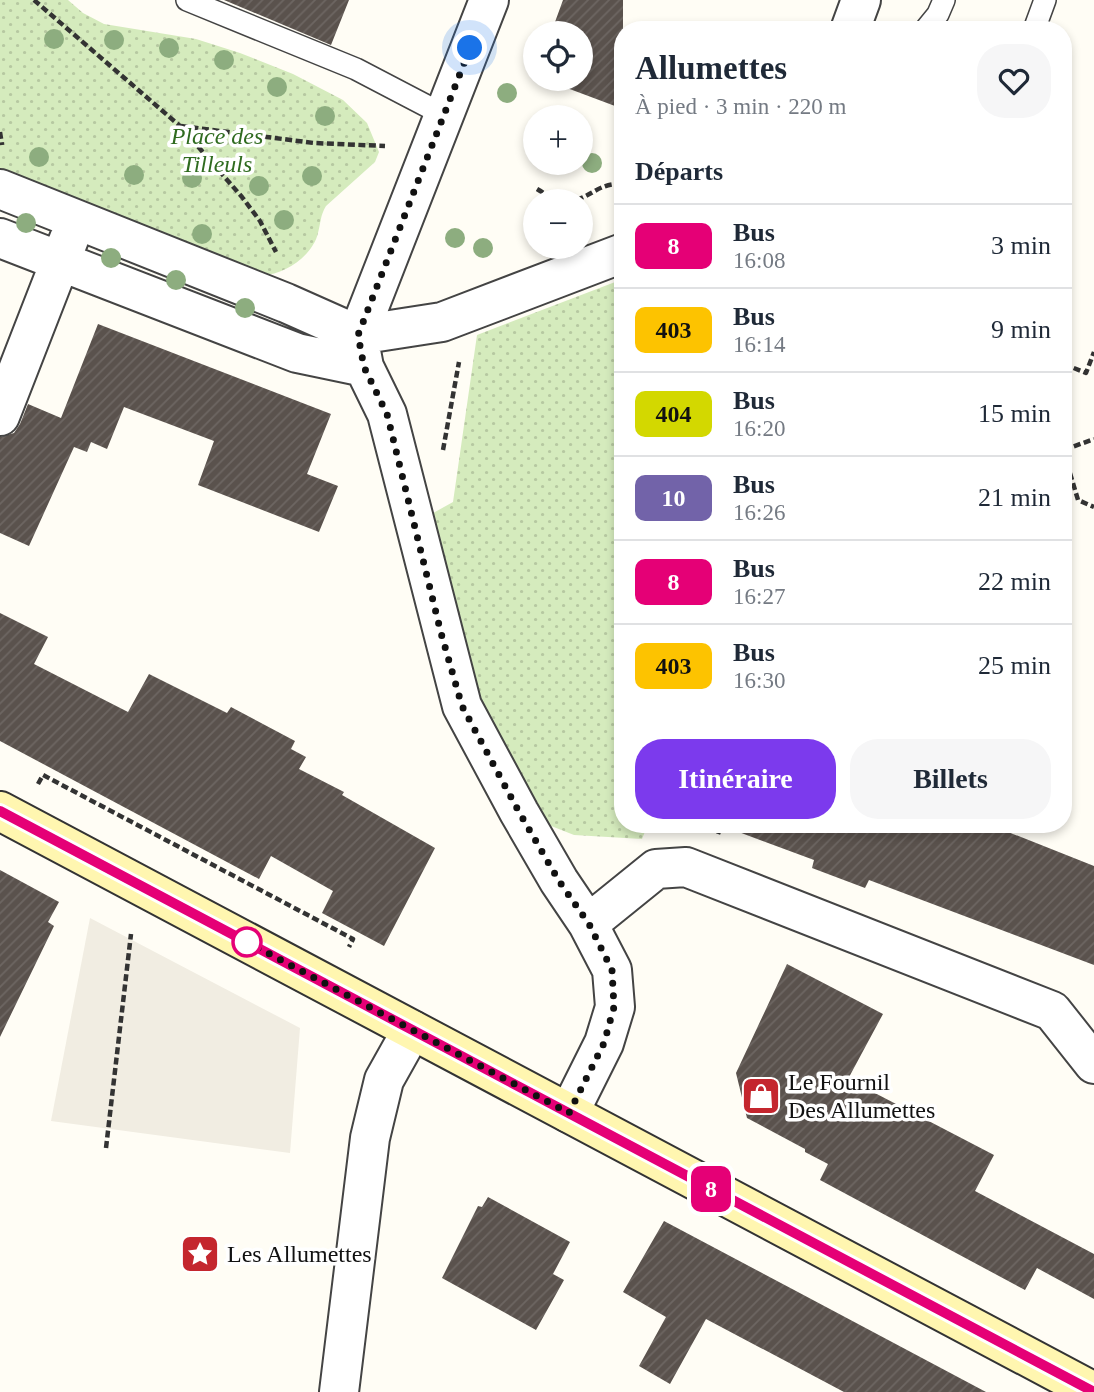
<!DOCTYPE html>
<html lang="fr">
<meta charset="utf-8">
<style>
:root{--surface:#fff;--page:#f6f6f7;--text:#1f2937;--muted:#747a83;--line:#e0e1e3;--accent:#7c3aed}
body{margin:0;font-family:"Times New Roman",serif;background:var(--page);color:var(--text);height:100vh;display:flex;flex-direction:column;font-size:26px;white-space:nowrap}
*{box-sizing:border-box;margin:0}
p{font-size:23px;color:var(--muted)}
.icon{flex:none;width:38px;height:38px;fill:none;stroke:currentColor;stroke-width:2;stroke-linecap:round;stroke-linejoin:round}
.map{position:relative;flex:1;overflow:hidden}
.side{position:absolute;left:614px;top:21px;width:458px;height:812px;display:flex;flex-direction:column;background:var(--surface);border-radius:28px;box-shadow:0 4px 10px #0003}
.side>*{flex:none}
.badge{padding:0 14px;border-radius:10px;font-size:24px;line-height:46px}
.tools{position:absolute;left:523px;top:21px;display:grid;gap:14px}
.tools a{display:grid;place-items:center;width:70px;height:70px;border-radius:50%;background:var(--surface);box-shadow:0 4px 10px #0003;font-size:35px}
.you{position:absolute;width:35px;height:35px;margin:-18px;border:5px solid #fff;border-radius:50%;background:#1a73e8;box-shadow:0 0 0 10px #1a73e833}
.map>.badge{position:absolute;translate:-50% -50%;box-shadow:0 0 0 4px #fff}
h2{padding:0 21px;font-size:26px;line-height:63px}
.round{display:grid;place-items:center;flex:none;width:74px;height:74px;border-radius:28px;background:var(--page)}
.overview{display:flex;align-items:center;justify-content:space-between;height:119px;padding:0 21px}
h1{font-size:33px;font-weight:800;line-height:52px}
.cta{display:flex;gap:14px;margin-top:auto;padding:14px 21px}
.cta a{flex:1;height:80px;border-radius:28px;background:var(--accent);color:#fff;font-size:28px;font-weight:800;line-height:80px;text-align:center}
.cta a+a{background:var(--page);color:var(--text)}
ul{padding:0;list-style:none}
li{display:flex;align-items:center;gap:21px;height:84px;padding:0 21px;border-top:2px solid var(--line)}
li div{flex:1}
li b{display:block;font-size:26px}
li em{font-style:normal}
li .badge{min-width:77px;font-weight:700;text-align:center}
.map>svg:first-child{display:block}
.park{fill:url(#park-dots)}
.plaza{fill:#f1ede2}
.building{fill:url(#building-hatch)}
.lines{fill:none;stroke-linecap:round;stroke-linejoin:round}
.service-casing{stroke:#444;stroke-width:24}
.minor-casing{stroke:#444;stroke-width:42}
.secondary-casing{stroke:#333;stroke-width:42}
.path{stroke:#333;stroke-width:4.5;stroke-dasharray:7 3.5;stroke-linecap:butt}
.service{stroke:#fff;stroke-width:21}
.minor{stroke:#fff;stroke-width:38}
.secondary{stroke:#fff6b0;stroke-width:38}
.tree{fill:#8dad7f}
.line-casing{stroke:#fff;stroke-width:16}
.line{stroke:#e50076;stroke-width:10}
.walk{stroke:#111;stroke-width:7;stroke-dasharray:0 12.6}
.stop-dot{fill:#fff;stroke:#e50076;stroke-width:3.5}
.labels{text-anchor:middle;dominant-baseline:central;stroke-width:7;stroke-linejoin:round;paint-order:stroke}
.park-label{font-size:24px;font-style:italic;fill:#2f6b1f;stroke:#fff}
.poi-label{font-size:24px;fill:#111;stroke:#fff;text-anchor:start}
</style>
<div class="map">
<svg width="1094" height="1392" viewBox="0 0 1094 1392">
<defs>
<pattern id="park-dots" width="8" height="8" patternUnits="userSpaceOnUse" patternTransform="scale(1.75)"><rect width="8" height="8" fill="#d5ebbd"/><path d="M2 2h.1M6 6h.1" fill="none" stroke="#b6c8a1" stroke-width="1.8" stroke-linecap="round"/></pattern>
<pattern id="building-hatch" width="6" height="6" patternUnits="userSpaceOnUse" patternTransform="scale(1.75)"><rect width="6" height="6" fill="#5a524d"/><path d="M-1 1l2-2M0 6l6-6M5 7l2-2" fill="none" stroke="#6d6662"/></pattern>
</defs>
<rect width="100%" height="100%" fill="#fffdf5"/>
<!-- park -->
<path class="park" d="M0,0h68l15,13 21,11 92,15 44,14 53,21 50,26 24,23 12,29 -4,10 -49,44c-6,10 -5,16 -8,27 -5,22 -33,42 -55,42l-263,-104z
M623,279v545h25l-6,15 -68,-4 -38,-15 -63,-115 -47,-188 27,-15 24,-167z"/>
<!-- plaza -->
<path class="plaza" d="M90,918l210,110 -10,125 -239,-32z"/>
<!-- building -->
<path class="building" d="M224,0h125l-18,45z
M563,0h60v109l-80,-30h38v-46h-30z
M98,324l233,90 -24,60 31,12 -19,46 -121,-47 16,-44 -90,-34 -17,42 -16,-7 -4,10 -13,-5 -45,99 -29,-13v-96l14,-4 6,-9 8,-20 33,14z
M0,613l48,24 -14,27 94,48 21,-38 78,39 4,-6 64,34 -4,8 15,8 -7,12 45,23 -2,3 93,53 -51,98 -62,-33 11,-22 -62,-35 -12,23 -259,-138z
M729,824h259l106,42v99l-225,-85 -4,8 -53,-20 2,-8 -86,-32z
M0,870l59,32 -11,20 6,4 -54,111z
M787,964l96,50 -35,65 146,76 -19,36 119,63v45l-57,-31 -12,22 -205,-110 8,-16 -23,-12v-3l-58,-31 -11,-45z
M488,1197l82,45 -17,32 11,6 -28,50 -94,-52 36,-72 4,1z
M664,1221l132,70 190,101h-142l-138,-73 -36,65 -31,-18 27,-49 -43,-25z"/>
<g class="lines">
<!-- service casing -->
<g class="service-casing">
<path id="service" d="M187,0l169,69 88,46
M925,30l13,-16 6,-14
M1034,30l11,-30"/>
</g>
<!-- minor casing -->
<g class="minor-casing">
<path id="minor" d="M489,0l-131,335 6,32 23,47 75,292 57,106 40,69 29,43 24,46 3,37 -11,36 -35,70
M850,30l11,-30
M0,189l286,114 72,32
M0,238l297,115 67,14
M358,335l84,-13 181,-69
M0,416l69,-177
M588,924l68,-55 30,-2 366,144 42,53
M339,1392l31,-254 14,-58 28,-50"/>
</g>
<!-- secondary casing -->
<g class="secondary-casing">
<path id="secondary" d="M0,811l1094,581"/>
</g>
<!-- path -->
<path class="path" d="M34,0l146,126 62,71 18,24 16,31
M181,126l133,17 71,3
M0,132l2,13
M537,189c48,30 50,-8 86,-5
M1064,364l22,9 8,-21
M443,450l16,-88
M1064,450l30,-11
M1064,453l14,47 16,7
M38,784l5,-9 310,164 -4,8
M718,834l4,-10
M106,1148l25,-214"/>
<!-- service -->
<use href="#service" class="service"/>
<!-- minor -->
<use href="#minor" class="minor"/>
<!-- secondary -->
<use href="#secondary" class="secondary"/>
</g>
<!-- trees -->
<g class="tree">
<circle cx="54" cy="39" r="10"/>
<circle cx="114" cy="40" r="10"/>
<circle cx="169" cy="48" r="10"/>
<circle cx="224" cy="60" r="10"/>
<circle cx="277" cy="87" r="10"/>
<circle cx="507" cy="93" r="10"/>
<circle cx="325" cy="116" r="10"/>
<circle cx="39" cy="157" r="10"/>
<circle cx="592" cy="163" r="10"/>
<circle cx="134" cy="175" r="10"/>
<circle cx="312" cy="176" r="10"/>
<circle cx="192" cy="178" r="10"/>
<circle cx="259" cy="186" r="10"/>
<circle cx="284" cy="220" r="10"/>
<circle cx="26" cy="223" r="10"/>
<circle cx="202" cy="234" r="10"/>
<circle cx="455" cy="238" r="10"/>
<circle cx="483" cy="248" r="10"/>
<circle cx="111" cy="258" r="10"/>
<circle cx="176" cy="280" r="10"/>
<circle cx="245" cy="308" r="10"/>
</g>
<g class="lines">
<!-- line casing -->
<g class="line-casing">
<path id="line" d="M0,811l1094,581"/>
</g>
<!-- line -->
<use href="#line" class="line"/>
<!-- walk -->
<path class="walk" d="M247,942l322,171 35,-70 10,-36 -2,-37 -23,-46 -30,-43 -40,-69 -57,-106 -21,-73 -54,-219 -23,-47 -6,-32 112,-287"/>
</g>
<!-- icons -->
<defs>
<g id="shop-square" transform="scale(2.0125)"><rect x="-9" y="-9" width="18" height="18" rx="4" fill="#c4262e" stroke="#fff"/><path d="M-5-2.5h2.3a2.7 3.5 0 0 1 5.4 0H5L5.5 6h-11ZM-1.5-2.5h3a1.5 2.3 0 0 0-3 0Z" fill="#fff"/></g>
<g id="sight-square" transform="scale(2.0125)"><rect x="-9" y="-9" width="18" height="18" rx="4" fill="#c4262e" stroke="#fff"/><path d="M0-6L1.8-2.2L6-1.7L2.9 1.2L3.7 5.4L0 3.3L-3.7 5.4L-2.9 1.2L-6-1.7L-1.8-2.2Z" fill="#fff"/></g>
</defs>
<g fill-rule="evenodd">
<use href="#shop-square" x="761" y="1096"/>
<use href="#sight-square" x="200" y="1254"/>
</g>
<!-- markers -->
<circle class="stop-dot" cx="247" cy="942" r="14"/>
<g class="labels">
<!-- park labels -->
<g class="park-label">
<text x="217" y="136">Place des<tspan x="217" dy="28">Tilleuls</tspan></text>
</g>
<!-- poi labels -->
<g class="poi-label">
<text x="788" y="1082">Le Fournil<tspan x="788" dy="28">Des Allumettes</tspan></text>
<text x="227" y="1254">Les Allumettes</text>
</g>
</g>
</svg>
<div class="tools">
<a><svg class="icon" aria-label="locate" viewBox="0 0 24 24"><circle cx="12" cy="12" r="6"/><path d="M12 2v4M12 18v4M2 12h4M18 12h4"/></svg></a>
<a>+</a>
<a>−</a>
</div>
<div class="you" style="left:470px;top:48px"></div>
<b class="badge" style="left:711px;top:1189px;background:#e50076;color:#fff">8</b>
<section class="side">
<div class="overview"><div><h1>Allumettes</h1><p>À pied · 3 min · 220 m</p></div><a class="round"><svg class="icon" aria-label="heart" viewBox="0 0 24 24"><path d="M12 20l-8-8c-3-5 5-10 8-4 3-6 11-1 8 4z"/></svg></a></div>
<h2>Départs</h2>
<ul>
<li><span class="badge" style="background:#e50076;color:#fff">8</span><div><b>Bus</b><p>16:08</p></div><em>3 min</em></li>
<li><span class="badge" style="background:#fdc300;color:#111">403</span><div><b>Bus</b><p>16:14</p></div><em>9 min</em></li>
<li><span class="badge" style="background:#d3d800;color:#111">404</span><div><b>Bus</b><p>16:20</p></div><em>15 min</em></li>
<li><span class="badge" style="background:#7263a9;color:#fff">10</span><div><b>Bus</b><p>16:26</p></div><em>21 min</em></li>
<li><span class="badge" style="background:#e50076;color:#fff">8</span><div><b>Bus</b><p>16:27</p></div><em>22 min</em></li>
<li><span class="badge" style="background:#fdc300;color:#111">403</span><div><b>Bus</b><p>16:30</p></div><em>25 min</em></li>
</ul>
<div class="cta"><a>Itinéraire</a><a>Billets</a></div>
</section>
</div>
